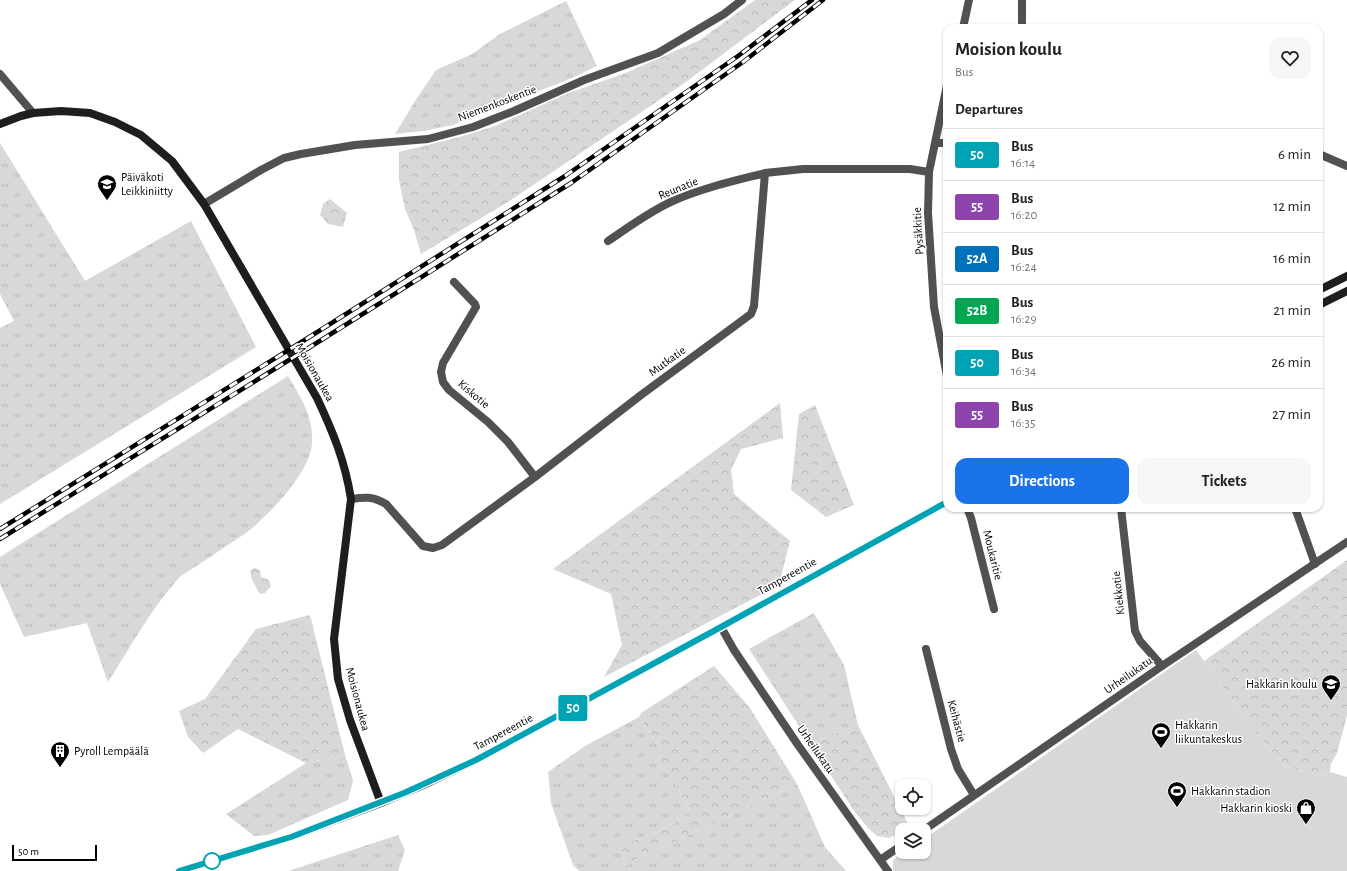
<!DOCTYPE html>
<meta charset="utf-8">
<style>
:root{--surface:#fff;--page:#f6f6f6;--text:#222;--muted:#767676;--line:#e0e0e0;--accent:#1a73e8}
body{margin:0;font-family:"Alegreya Sans",sans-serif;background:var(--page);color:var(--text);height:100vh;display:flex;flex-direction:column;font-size:15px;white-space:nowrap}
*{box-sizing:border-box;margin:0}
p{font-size:13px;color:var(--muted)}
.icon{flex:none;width:22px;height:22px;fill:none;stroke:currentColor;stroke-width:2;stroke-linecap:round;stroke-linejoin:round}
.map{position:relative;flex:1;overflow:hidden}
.sheet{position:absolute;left:943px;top:24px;width:380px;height:488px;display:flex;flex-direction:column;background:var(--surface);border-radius:12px;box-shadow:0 1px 3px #0004}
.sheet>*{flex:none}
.badge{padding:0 8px;border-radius:3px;font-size:14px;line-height:26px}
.controls{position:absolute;left:895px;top:779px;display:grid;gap:8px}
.controls a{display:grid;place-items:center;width:36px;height:36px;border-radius:8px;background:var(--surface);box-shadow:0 1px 3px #0004;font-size:20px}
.scale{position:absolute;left:12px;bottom:10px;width:85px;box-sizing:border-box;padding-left:4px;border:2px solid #000;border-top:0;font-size:11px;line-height:14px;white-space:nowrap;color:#000;-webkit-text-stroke:3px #fff;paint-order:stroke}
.map>.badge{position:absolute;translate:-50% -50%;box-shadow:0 0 0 2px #fff}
h2{padding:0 12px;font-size:15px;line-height:36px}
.round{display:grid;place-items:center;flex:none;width:42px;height:42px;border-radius:12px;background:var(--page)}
.head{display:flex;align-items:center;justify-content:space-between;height:68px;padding:0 12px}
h1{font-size:19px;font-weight:600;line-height:30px}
.button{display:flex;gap:8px;margin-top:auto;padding:8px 12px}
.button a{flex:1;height:46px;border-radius:12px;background:var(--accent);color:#fff;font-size:16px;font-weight:600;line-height:46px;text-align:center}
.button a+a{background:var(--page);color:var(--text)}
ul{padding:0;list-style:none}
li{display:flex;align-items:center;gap:12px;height:52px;padding:0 12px;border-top:1px solid var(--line)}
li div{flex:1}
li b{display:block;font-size:15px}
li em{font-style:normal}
li .badge{min-width:44px;font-weight:700;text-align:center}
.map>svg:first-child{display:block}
.grass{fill:url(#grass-tufts)}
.forest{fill:url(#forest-crowns)}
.pitch{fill:#d8d8d8}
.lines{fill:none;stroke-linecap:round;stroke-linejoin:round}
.street{stroke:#515151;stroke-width:8}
.secondary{stroke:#1e1e1e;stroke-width:8}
.rail-casing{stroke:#000;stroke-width:4.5}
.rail{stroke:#fff;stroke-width:3;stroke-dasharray:9;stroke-linecap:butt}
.line-casing{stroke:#fff;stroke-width:9}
.line{stroke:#00a3b4;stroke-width:6}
.stop-dot{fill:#fff;stroke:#00a3b4;stroke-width:2}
.labels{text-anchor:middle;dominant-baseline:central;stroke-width:3;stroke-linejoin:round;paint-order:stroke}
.street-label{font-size:12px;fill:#000;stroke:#fff}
.poi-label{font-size:12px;fill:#000;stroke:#fff;text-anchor:start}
</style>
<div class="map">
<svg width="1347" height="871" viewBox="0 0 1347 871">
<defs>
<pattern id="grass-tufts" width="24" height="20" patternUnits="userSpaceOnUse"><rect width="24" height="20" fill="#d8d8d8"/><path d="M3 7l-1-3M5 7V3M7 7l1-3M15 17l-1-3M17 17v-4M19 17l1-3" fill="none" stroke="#b8b8b8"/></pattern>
<pattern id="forest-crowns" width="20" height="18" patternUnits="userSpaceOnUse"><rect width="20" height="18" fill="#d8d8d8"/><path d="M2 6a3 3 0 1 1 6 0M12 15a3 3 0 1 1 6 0" fill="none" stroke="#b8b8b8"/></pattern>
</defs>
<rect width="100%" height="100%" fill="#fff"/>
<!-- grass -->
<path class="grass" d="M566,1l31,65 -25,12 -119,47 -29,6 -29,3 20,-33 21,-31 36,-16 28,-20z
M0,143l85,138 106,-60 65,126 -256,157v-176l14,-7 -14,-27z
M288,376c12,20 26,41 24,67 -1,29 -46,76 -69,92 -16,11 -32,21 -48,32 -6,4 -13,7 -17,12 -28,31 -48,69 -70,103l-21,-59 -63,14 -24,-53v-27z
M814,613l30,52 14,60 -48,18 -61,-94z
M639,717l22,32 -3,17 11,6 22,42 -38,20 -32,11 4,20 172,-81 28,63 21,24h-267l-6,-6 -22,-62 -3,-31 37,-26z
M345,755l8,26 -5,19 -80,35 -14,1 -28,-22 80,-51z
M398,835l7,15 -7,21h-110z"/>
<!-- forest -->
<path class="forest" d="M755,0h40l-109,82 -178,120 -87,52 -7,-24 -9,-21 -6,-29v-28l61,-15 35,-11 71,-32 62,-22 72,-32z
M330,199l17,14 -4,14 -15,-3 -8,-9 3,-11z
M780,403l3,35 -42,11 -10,21 3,24 56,47 -11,44 -175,92 18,-32 -11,-51 -58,-25z
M815,405l39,100 -28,12 -35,-27 8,-76z
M1347,560v156l-10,37 -6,11 -1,8 -8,4 -38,-10 -28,-33 -52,-72z
M254,568l6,2 1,7 8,3 2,6 -6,7 -5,1 -8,-14 -2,-9z
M310,615l35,140 -39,8 -68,-34 -35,24 -15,-16 -9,-26 26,-12 51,-70z
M714,666l36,42 47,76 -172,81 -4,-20 32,-11 38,-20 -22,-42 -11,-6 -3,-9 6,-8 -22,-32 2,-4z
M858,725l52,103 -4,2h-4v2l-13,6 -12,-2 -8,-7 -15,-18 -44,-68z"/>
<!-- pitch -->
<path class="pitch" d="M1196,650l60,83 28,33 38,10 8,-4 17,5v94h-454v-11l12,-8h19v-13z"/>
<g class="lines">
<!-- street -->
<path class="street" d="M1022,0v28
M963,28l6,-28
M0,74l33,39
M947,85l-18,87 -1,41 6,94 13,69
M935,143h12
M1319,154l28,12
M204,204l57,-34 23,-12 17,-4 54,-9 73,-6 45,-12 41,-16 70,-31 74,-27 66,-39 18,-14
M608,241c21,-14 42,-30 65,-40 29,-13 61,-20 92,-28
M454,282l21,22 1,3 -33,56 -2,9 2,10 6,8 39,32 20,20 27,35
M351,499c14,-2 21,-3 35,5l37,42 10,2 9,-3 93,-68 106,-82 110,-81 3,-8 11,-133 38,-4h107l19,3
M967,508l4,10 23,91
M1121,508l14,123 5,10 22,25
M1295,508l20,56
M721,627l13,23 64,95 82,115 22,-15
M926,649l25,100 7,20 16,26
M924,830l238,-164 185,-124
M880,860l8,11"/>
<!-- secondary -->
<path class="secondary" d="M0,124l21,-8 12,-3 28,-2 29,2 25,9 26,13 31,26 32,43 113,194c16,34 28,63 34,101l-17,140 4,40 12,41 31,83
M1319,290l28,-14
M1319,305l28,-14
M179,871l112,-34 90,-34 47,-20 48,-23 245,-133 226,-125"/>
<!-- rail casing -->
<g class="rail-casing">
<path id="rail" d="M0,529l311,-193 254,-160 173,-120 74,-56
M0,539l315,-195 256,-161 172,-121 80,-62"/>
</g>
<!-- rail -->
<use href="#rail" class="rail"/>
</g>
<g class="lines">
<!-- line casing -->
<g class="line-casing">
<path id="line" d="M179,871l112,-34 113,-44 72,-33 245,-133 226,-125"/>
</g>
<!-- line -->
<use href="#line" class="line"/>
</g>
<!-- icons -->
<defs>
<g id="school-pin" transform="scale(1)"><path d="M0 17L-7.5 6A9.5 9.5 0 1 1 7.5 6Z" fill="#000" stroke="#fff"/><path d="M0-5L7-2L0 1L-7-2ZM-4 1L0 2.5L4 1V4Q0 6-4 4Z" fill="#fff"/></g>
<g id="stadium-pin" transform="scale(1)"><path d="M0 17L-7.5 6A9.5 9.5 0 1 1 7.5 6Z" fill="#000" stroke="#fff"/><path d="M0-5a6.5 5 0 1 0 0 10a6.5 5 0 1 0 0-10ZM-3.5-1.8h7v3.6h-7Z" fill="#fff"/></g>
<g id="building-pin" transform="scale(1)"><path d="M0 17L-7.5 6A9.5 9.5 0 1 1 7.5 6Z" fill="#000" stroke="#fff"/><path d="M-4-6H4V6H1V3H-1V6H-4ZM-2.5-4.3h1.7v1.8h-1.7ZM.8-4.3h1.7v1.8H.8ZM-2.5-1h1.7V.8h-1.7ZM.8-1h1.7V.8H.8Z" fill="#fff"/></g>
<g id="shop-pin" transform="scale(1)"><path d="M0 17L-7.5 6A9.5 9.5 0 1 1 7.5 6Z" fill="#000" stroke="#fff"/><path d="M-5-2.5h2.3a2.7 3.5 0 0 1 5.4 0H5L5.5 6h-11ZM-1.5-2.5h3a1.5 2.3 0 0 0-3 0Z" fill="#fff"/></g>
</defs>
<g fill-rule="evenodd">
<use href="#school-pin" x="107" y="184"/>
<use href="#school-pin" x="1331" y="684"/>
<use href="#stadium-pin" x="1161" y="732"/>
<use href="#building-pin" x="60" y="751"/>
<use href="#stadium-pin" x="1177" y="791"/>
<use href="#shop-pin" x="1306" y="808"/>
</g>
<!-- markers -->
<circle class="stop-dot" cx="212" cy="861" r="8"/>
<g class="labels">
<!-- street labels -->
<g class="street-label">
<text transform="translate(497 103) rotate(-21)">Niemenkoskentie</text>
<text transform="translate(678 188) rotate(-22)">Reunatie</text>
<text transform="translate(918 231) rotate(-93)">Pysäkkitie</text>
<text transform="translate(667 361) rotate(-36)">Mutkatie</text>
<text transform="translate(315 372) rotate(60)">Moisionaukea</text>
<text transform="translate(474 394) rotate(40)">Kiskotie</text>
<text transform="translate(993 555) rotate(76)">Moukaritie</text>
<text transform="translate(787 576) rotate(-29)">Tampereentie</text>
<text transform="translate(1118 593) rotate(-96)">Kiekkotie</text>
<text transform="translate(1128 675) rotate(-35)">Urheilukatu</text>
<text transform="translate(358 699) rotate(75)">Moisionaukea</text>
<text transform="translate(957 721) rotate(75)">Keihästie</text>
<text transform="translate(503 732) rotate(-28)">Tampereentie</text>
<text transform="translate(816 749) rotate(55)">Urheilukatu</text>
</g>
<!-- poi labels -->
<g class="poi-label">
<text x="121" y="177">Päiväkoti<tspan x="121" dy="14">Leikkiniitty</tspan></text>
<text x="1317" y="684" text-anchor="end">Hakkarin koulu</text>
<text x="1175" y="725">Hakkarin<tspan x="1175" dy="14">liikuntakeskus</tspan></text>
<text x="74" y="751">Pyroll Lempäälä</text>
<text x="1191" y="791">Hakkarin stadion</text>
<text x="1292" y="808" text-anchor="end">Hakkarin kioski</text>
</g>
</g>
</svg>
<div class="controls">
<a><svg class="icon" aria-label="locate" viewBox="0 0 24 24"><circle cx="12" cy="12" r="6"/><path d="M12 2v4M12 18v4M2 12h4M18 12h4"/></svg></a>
<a><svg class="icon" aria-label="layers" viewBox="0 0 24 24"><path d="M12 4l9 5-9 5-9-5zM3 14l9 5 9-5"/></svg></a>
</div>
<div class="scale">50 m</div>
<b class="badge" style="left:573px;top:708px;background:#00a3b4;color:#fff">50</b>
<section class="sheet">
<div class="head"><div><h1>Moision koulu</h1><p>Bus</p></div><a class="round"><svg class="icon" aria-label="heart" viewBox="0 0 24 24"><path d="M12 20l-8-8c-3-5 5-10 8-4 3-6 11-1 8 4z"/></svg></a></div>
<h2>Departures</h2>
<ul>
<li><span class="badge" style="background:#00a3b4;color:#fff">50</span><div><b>Bus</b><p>16:14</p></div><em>6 min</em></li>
<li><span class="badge" style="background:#8e44ad;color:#fff">55</span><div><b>Bus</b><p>16:20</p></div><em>12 min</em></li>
<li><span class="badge" style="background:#0072bc;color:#fff">52A</span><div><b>Bus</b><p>16:24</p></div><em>16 min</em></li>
<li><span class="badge" style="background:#00a651;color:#fff">52B</span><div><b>Bus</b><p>16:29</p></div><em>21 min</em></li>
<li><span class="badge" style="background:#00a3b4;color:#fff">50</span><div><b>Bus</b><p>16:34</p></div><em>26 min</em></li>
<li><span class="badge" style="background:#8e44ad;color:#fff">55</span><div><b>Bus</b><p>16:35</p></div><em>27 min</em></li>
</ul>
<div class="button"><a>Directions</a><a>Tickets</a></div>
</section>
</div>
